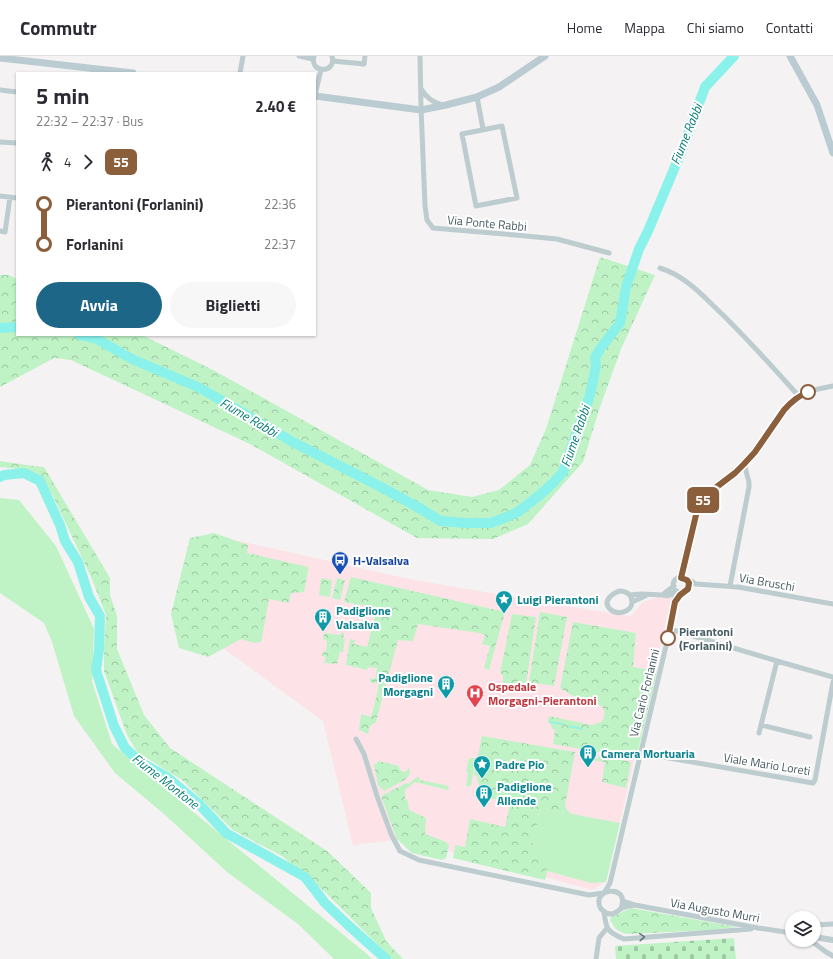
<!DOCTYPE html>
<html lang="it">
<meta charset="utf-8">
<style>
:root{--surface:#fff;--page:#f7f7f7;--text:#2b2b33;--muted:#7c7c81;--line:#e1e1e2;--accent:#1e6688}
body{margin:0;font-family:"Titillium Web",sans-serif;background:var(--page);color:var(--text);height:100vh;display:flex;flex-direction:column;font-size:15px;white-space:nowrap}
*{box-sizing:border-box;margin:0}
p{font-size:13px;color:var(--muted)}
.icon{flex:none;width:22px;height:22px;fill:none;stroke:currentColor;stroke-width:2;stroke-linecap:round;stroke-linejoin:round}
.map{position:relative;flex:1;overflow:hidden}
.side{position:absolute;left:16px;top:16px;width:300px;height:264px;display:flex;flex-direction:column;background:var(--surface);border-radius:0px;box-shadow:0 1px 3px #0004}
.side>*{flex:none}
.badge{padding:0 8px;border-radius:6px;font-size:14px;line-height:26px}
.fabs{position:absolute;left:785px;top:855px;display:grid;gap:8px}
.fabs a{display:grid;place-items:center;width:36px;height:36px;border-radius:50%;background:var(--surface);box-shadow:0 1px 3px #0004;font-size:20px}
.map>.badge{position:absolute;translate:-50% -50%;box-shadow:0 0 0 2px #fff}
.legs{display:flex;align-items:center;gap:6px;height:44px;padding:0 20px;font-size:13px}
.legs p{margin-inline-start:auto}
.headline{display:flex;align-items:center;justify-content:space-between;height:68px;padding:0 20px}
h1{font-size:22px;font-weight:700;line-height:30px}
.button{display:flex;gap:8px;margin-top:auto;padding:8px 20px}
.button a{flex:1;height:46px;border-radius:24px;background:var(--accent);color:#fff;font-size:16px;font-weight:700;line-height:46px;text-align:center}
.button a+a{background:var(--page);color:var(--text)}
ul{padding:0 20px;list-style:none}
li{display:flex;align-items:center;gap:14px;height:40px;font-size:15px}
li i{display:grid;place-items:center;width:6px;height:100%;margin:0 5px;background:currentColor}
li i::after{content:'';width:10px;height:10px;margin:-5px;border:3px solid;border-radius:50%;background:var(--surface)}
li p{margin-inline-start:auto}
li:first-child i{background:linear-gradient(#0000 50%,currentColor 0)}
li:last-child i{background:linear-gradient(currentColor 50%,#0000 0)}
header{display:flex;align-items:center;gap:24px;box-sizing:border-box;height:56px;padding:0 20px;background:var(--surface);border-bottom:1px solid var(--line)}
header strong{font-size:19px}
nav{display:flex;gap:22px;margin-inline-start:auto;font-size:14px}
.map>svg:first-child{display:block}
.medical{fill:#fde3e8}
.grass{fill:#bff3c5}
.forest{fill:url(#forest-crowns)}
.cemetery{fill:url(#cemetery-stones)}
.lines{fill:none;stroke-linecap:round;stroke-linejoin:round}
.stream{stroke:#8af2eb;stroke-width:1.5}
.river{stroke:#8af2eb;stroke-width:10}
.minor{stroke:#bccccf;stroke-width:5}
.tertiary{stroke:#bccccf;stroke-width:6}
.secondary{stroke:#bacbd1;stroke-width:7}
.oneway{stroke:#65787c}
.line-1-casing{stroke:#fff;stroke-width:9}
.line-1{stroke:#8b5e3c;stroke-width:6}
.stop-1-dot{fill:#fff;stroke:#8b5e3c;stroke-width:2}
.labels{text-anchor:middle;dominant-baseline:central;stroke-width:4;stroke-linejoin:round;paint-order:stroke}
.street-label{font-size:12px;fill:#485c61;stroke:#fff}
.transit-label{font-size:12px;font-weight:bold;fill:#164399;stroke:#fff;text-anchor:start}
.culture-label{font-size:12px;font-weight:bold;fill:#0d838f;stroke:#fff;text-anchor:start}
.stop-label{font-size:12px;font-weight:bold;fill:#485c61;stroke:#fff;text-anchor:start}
.health-label{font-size:12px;font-weight:bold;fill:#be3a42;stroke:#fff;text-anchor:start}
.water-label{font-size:13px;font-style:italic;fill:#097e76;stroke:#fff}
</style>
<header>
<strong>Commutr</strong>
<nav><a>Home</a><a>Mappa</a><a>Chi siamo</a><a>Contatti</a></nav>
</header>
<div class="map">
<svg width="833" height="903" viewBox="0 0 833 903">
<defs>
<pattern id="forest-crowns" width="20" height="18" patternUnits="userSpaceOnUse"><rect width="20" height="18" fill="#bff3c5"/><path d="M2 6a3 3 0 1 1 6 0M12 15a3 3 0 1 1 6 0" fill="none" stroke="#9dc8a3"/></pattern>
<pattern id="cemetery-stones" width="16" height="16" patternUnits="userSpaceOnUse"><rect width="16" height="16" fill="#bff3c5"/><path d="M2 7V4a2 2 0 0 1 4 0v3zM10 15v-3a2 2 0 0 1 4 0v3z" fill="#9dc8a3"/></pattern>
</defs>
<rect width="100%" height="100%" fill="#f4f2f2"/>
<!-- medical -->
<path class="medical" d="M222,481l187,42 163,28 59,9 12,-14 30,-10 -67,290 -14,8 -189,-51 -43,5 -7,2 -30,-125 -111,-81z"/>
<!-- grass -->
<path class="grass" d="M0,442l19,2 37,46 38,83 -2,52 20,63 85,71 170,139 5,5h-38l-36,-35 -71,-52 -63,-58 -49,-41 -41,-57 -22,-74 -8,-19 -44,-30z
M469,702h7l-5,27 -3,2 -2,-1 2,-13 -2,-1z
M541,752l79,15 -14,59 -15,1 -44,-12 -6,-21 -9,-7z"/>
<!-- forest -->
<path class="forest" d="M600,201l55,18 -34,74 -21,58 -17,55 -55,62 -35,15 -76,-1 -167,-94 -179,-84 -17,-2 -54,29v-112h9l8,4v56h125l73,36 213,119 44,7 27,-7 31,-25 16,-36z
M0,405l33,5 11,1 66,111v17l7,21v33l27,66 26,33 157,103 44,42v15l15,33 17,18h-11l-68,-68 -42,-35 -49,-26 -51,-50 -45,-28 -10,-17 -23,-64v-23l2,-33 -15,-38 -39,-83 -32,-25 -20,-2z
M214,477l34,12 -1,8 61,14v5l-4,20 -13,1 -2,10 -20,-4 -8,43 -7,1 -13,-4 -33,18 -29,-9 -8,-34 19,-76z
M351,521l154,35 -16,58 -5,-2 6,-22 -8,-2 3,-9 -6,-2 -61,-9 -5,17 -15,-1 -22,82 -6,4 -2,8 -9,-4 2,-16 10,3 4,-14 4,-19 -9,-2v-4l5,1 2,-11 -9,-1 -1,3 -21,-5 4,-26 5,1 -1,4 13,3 10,-39 -33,-6z
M321,522l11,2 -2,17 -11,-2z
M337,522l8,2 -5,20 -8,-2z
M540,556l27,5 -13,69 -25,-4z
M512,558l24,3 -10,67 -23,-1v-8l-3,-2z
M573,566l63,11 -3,34 24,4 -21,88 -83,-15 2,-14 -3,-1 -1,-4 -3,-4 1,-5 43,9 9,-3c5,-6 5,-14 -3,-18 -5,-3 -11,-2 -16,-4 -7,-3 -15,-8 -22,-12z
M326,577l13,2 2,-2h3l-1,6h2l-2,13h-3l-3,12 -13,-1 2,-6 -4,-1 1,-4 3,-1 1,-7 -1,-4 -3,-1 1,-5z
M482,680l93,16 -10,54 2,4 4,4 -30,-6 -9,35 9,7 6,21 -2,9 -92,-22 2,-13 10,2 5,-28 35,8 5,-23 -30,-9c0,-7 -2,-12 -3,-19l-3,-1z
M599,699l32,7 -5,26 -24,-6 3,-20 -14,-2v-2l7,1z
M379,705l20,5 1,4 4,2 4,-2 -1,-2h2l1,6 -5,6 -21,11 -6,-6 -4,-20z
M417,721h2l1,3 29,6 -1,4 -33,-8 -10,8v7l3,5 1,8 17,8 -1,16 21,8 3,3 -3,13 -4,2 -30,-7 -15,-14 -16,-43 25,-13 2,1z
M631,852l106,19 -27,3 -82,4c-11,-2 -13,-5 -18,-14l1,-3z"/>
<!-- cemetery -->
<path class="cemetery" d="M734,882l2,21h-120l-1,-13z"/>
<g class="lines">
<!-- stream -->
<path class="stream" d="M550,666l13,2
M569,670l13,3"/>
<!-- river -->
<path class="river" d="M0,272l17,-1
M79,279l16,3 37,21 68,29 91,53 90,46 40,22 19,12 25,2h26l18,-7 9,-4 23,-18 12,-11 10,-11 27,-77 6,-29 -1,-8 5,-9 20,-26 6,-36 13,-38 9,-18 34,-81 23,-63 29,-31
M0,421l4,-2 20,-2 16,8 20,44 5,16 13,21 11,35 11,19 -1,34 -3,20 18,56 11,22 15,14 27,15 32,27 27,29 79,44 20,26 23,22 38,34"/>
<!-- minor -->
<path class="minor" d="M299,0l14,3
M314,0c-5,18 23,18 18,0
M420,0l1,51 4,99 2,14 6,8 82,7 42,4 52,14
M333,5l31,3 1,-8
M240,17l3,-17
M421,33c6,9 11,13 22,16
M0,34l17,2
M315,39l6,-25
M477,41l6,32
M502,70l15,72 -41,8 -14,-72z
M0,86l17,1
M0,140l17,2
M0,175l5,1 5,-35
M660,212c26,8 44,29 63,47 25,25 49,51 73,78l2,3
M681,521l15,-62c11,-28 31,-32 49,-52 11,-12 20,-26 29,-39 7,-9 13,-19 22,-26 10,-8 24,-9 37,-12
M673 529a8 8 0 1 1 16 0a8 8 0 1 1-16 0Z
M688,525h3l5,3 42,3 95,17
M730,530l19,-99v-5l-5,-18
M619,535c7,0 13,3 13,11 0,10 -15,14 -22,7 -8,-8 2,-15 9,-18z
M630,539l11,-1 22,1c5,2 9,-1 13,-4
M663,539c2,-3 7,-6 11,-9
M632,546l13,-6
M670,573l107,32 56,16
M761,669l49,12
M759,677l18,-72
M356,683l8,15 13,42 14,38 9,17 19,9 170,35 15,-2
M640,697l173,30 2,-3 18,-98
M604,837l6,-10 60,-254 5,-27 -1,-3 3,-8
M623,845l12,4 123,23 34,5
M621,852c10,-25 -32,-20 -20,1 3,3 6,5 11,5 5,-1 6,-4 10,-6 4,-2 8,-2 12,-3
M604,856c2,17 3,20 20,27l127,-10
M814,869l19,-1
M810,884l16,12 7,4
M596,903l3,-21 8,-10"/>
<!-- tertiary -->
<path class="tertiary" d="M814,881l19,3"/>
<!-- secondary -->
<path class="secondary" d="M790,0l27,49 16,48
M0,2l133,15
M315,40l106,14 25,-5 31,-8 22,-10 46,-31"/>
</g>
<!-- one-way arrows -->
<defs><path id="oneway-chevron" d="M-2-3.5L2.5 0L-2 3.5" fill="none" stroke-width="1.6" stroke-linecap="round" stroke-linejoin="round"/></defs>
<use class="oneway" href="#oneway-chevron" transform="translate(642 881) rotate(-4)"/>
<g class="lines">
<!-- line-1 casing -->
<g class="line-1-casing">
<path id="line-1" d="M668,582l7,-36 5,-7 8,-6 1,-6 -2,-3 -6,-2 15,-63 6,-13 8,-10 25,-19 9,-9 11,-12 29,-42c7,-8 14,-14 24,-18"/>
</g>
<!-- line-1 -->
<use href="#line-1" class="line-1"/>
</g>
<!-- icons -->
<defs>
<g id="bus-pin" transform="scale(0.9)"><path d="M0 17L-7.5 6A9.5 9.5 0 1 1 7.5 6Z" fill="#1a4fb4" stroke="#fff"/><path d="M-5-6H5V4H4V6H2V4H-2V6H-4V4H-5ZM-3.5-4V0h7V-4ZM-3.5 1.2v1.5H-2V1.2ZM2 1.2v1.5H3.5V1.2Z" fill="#fff"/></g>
<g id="sight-pin" transform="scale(0.9)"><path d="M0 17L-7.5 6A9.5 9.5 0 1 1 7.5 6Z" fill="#0f9aa8" stroke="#fff"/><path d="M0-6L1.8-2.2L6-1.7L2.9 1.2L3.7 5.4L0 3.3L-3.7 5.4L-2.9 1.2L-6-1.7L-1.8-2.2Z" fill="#fff"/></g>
<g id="building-pin" transform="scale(0.9)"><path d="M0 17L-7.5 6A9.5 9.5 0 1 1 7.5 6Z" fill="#0f9aa8" stroke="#fff"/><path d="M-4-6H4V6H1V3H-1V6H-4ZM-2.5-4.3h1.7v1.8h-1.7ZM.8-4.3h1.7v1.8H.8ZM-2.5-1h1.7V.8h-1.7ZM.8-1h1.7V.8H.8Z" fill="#fff"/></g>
<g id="hospital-pin" transform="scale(0.9)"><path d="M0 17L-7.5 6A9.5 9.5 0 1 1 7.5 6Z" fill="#e0444e" stroke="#fff"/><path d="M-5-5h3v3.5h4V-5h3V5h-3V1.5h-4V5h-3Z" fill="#fff"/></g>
</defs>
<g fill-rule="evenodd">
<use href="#bus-pin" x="340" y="504"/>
<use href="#sight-pin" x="504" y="543"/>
<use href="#building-pin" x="323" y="561"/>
<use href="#building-pin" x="446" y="628"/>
<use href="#hospital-pin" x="475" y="637"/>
<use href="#building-pin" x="588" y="697"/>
<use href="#sight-pin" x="482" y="708"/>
<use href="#building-pin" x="484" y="737"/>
</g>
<!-- markers -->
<g class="stop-1-dot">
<circle cx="808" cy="336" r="7"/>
<circle cx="668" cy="582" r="7"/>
</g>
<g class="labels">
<!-- street labels -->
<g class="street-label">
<text transform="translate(487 167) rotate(5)">Via Ponte Rabbi</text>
<text transform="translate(767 526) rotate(10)">Via Bruschi</text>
<text transform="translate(644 637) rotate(-76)">Via Carlo Forlanini</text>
<text transform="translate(767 708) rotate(9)">Viale Mario Loreti</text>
<text transform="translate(715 854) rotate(10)">Via Augusto Murri</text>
</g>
<!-- transit labels -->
<g class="transit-label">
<text x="353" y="504">H-Valsalva</text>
</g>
<!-- culture labels -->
<g class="culture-label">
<text x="517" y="543">Luigi Pierantoni</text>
<text x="336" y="554">Padiglione<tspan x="336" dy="14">Valsalva</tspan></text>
<text x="433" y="621" text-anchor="end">Padiglione<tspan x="433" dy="14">Morgagni</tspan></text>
<text x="601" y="697">Camera Mortuaria</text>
<text x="495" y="708">Padre Pio</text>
<text x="497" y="730">Padiglione<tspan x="497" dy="14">Allende</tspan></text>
</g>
<!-- stop labels -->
<g class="stop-label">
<text x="679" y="575">Pierantoni<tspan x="679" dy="14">(Forlanini)</tspan></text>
</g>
<!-- health labels -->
<g class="health-label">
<text x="488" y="630">Ospedale<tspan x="488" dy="14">Morgagni-Pierantoni</tspan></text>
</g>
<!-- water labels -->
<g class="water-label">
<text transform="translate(686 78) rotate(-68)">Fiume Rabbi</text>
<text transform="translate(249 361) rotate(30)">Fiume Rabbi</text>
<text transform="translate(575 380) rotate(-71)">Fiume Rabbi</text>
<text transform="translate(166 725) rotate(38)">Fiume Montone</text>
</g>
</g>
</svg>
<div class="fabs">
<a><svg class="icon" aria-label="layers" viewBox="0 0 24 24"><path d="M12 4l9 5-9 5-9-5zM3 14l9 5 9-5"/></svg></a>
</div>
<b class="badge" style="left:703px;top:444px;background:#8b5e3c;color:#fff">55</b>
<section class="side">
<div class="headline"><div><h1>5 min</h1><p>22:32 – 22:37 · Bus</p></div><b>2.40 €</b></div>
<div class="legs"><svg class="icon" aria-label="walk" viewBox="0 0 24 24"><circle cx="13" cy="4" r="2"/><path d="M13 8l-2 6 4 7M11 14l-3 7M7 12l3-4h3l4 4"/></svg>4<svg class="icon" aria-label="forward" viewBox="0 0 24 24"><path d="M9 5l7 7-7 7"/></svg><b class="badge" style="background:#8b5e3c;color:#fff">55</b></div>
<ul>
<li><i style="color:#8b5e3c"></i><b>Pierantoni (Forlanini)</b><p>22:36</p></li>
<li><i style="color:#8b5e3c"></i><b>Forlanini</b><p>22:37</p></li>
</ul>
<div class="button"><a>Avvia</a><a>Biglietti</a></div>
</section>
</div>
